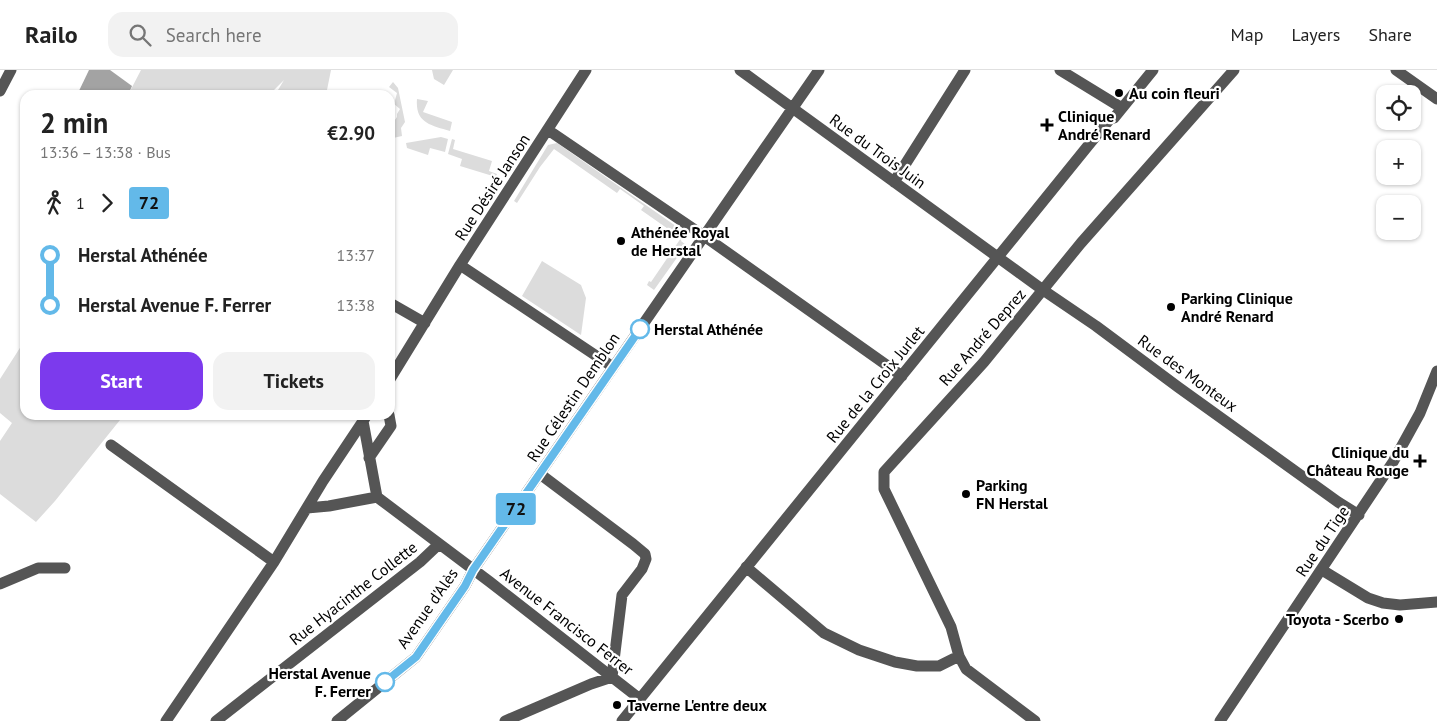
<!DOCTYPE html>
<meta charset="utf-8">
<style>
:root{--surface:#fff;--page:#f2f2f2;--text:#222;--muted:#767676;--line:#e0e0e0;--accent:#7c3aed}
body{margin:0;font-family:"PT Sans",sans-serif;background:var(--page);color:var(--text);height:100vh;display:flex;flex-direction:column;font-size:19px;white-space:nowrap}
*{box-sizing:border-box;margin:0}
p{font-size:16px;color:var(--muted)}
.icon{flex:none;width:28px;height:28px;fill:none;stroke:currentColor;stroke-width:2;stroke-linecap:round;stroke-linejoin:round}
.map{position:relative;flex:1;overflow:hidden}
.side{position:absolute;left:20px;top:20px;width:375px;height:330px;display:flex;flex-direction:column;background:var(--surface);border-radius:15px;box-shadow:0 1px 4px #0004}
.side>*{flex:none}
.badge{padding:0 10px;border-radius:4px;font-size:18px;line-height:32px}
.tools{position:absolute;left:1376px;top:15px;display:grid;gap:10px}
.tools a{display:grid;place-items:center;width:45px;height:45px;border-radius:10px;background:var(--surface);box-shadow:0 1px 4px #0004;font-size:25px}
.map>.badge{position:absolute;translate:-50% -50%;box-shadow:0 0 0 2px #fff}
.legs{display:flex;align-items:center;gap:8px;height:55px;padding:0 20px;font-size:16px}
.legs p{margin-inline-start:auto}
.overview{display:flex;align-items:center;justify-content:space-between;height:85px;padding:0 20px}
h1{font-size:28px;font-weight:700;line-height:38px}
.cta{display:flex;gap:10px;margin-top:auto;padding:10px 20px}
.cta a{flex:1;height:58px;border-radius:15px;background:var(--accent);color:#fff;font-size:20px;font-weight:700;line-height:58px;text-align:center}
.cta a+a{background:var(--page);color:var(--text)}
ul{padding:0 20px;list-style:none}
li{display:flex;align-items:center;gap:18px;height:50px;font-size:19px}
li i{display:grid;place-items:center;width:8px;height:100%;margin:0 6px;background:currentColor}
li i::after{content:'';width:12px;height:12px;margin:-6px;border:4px solid;border-radius:50%;background:var(--surface)}
li p{margin-inline-start:auto}
li:first-child i{background:linear-gradient(#0000 50%,currentColor 0)}
li:last-child i{background:linear-gradient(currentColor 50%,#0000 0)}
header{display:flex;align-items:center;gap:30px;box-sizing:border-box;height:70px;padding:0 25px;background:var(--surface);border-bottom:1px solid var(--line)}
header strong{font-size:24px}
nav{display:flex;gap:28px;margin-inline-start:auto;font-size:18px}
.search{width:350px;height:45px;background:var(--page);display:flex;align-items:center;gap:12px;box-sizing:border-box;padding:0 18px;border-radius:15px;color:var(--muted);font-size:19px}
.map>svg:first-child{display:block}
.green{fill:#dcdcdc}
.water{fill:#a3a3a3}
.lines{fill:none;stroke-linecap:round;stroke-linejoin:round}
.minor{stroke:#555;stroke-width:11}
.line-1-casing{stroke:#fff;stroke-width:11}
.line-1{stroke:#63b9e9;stroke-width:8}
.poi-dot{fill:#000;stroke:#fff;stroke-width:2}
.stop-1-dot{fill:#fff;stroke:#63b9e9;stroke-width:2.5}
.labels{text-anchor:middle;dominant-baseline:central;stroke-width:4.5;stroke-linejoin:round;paint-order:stroke}
.poi-label{font-size:16px;font-weight:bold;fill:#000;stroke:#fff;text-anchor:start}
.street-label{font-size:16px;fill:#000;stroke:#fff}
.stop-label{font-size:16px;font-weight:bold;fill:#000;stroke:#fff;text-anchor:start}
</style>
<header>
<strong>Railo</strong>
<div class="search"><svg class="icon" aria-label="search" viewBox="0 0 24 24"><circle cx="10" cy="10" r="6"/><path d="M15 15l6 6"/></svg>Search here</div>
<nav><a>Map</a><a>Layers</a><a>Share</a></nav>
</header>
<div class="map">
<svg width="1437" height="651" viewBox="0 0 1437 651">
<rect width="100%" height="100%" fill="#fff"/>
<!-- green -->
<path class="green" d="M141,0h190l-5,25h-51l9,-15 -15,15h-141z
M432,0h21l-9,15 -10,-6z
M393,12l5,6 7,34 -4,6 1,8 -9,2 -3,-11 7,-10v-3l3,-5 -6,-5 3,-11 -8,-6z
M417,29l11,2 -5,11 29,10 -2,9c-19,-6 -35,-8 -33,-32z
M441,67l7,2 -3,13 -15,-4 -2,7 -21,-7 -1,-5z
M452,69l3,1 -2,9 39,12 -3,10 8,3 -1,3 -36,-11 2,-7 -14,-5z
M557,73l126,88 -4,5 3,2 -1,3 5,4 -32,45 -7,-5 2,-4 2,1 30,-44 -40,-28 3,-4 -24,-17 -3,4 -63,-44 -14,18 -23,36 -3,-2 34,-56z
M542,191l39,24 5,13 -5,37 -59,-39z
M25,270v75h99l-69,86 -19,21 -36,-28v-53l12,-18 -12,-10v-34z"/>
<!-- water -->
<path class="water" d="M89,0h21l22,16 -4,9h-51z"/>
<g class="lines">
<!-- minor -->
<path class="minor" d="M740,0l303,220 53,36 82,61 160,115 21,13
M1060,0l62,38
M1396,0l41,29
M0,21l11,-21
M548,60l156,106 198,140
M894,112l71,-112
M460,195l153,102
M390,233l35,20
M390,309l70,-114 126,-195
M363,351l14,76
M111,375l163,117
M369,388l22,-32 -2,-11
M377,427l113,85 150,117
M307,438l22,-2 48,-9
M746,497l78,66 35,17 36,12 22,4h22l20,-10
M1322,500l46,28 15,5 17,2 37,-3
M0,514l38,-16h27
M166,651l108,-159 49,-81 44,-66
M216,651l204,-159 19,-18
M337,651l79,-64 49,-71 8,-16 346,-500
M505,651l86,-37 21,-7 10,-82 20,-26 4,-10 -1,-5 -12,-10 -93,-70
M622,651l465,-574 23,-28 4,-1 39,-48
M1035,651l-69,-52 -7,-13 -8,-29 -67,-138v-17l100,-110 97,-119 153,-173
M1220,651l173,-259 27,-49 17,-42"/>
</g>
<g class="lines">
<!-- line-1 casing -->
<g class="line-1-casing">
<path id="line-1" d="M385,612l31,-25 49,-71 8,-16 167,-241"/>
</g>
<!-- line-1 -->
<use href="#line-1" class="line-1"/>
</g>
<!-- markers -->
<g class="poi-dot">
<circle cx="1119" cy="23" r="5"/>
<path d="M1044.5 47.5h5v5h5v5h-5v5h-5v-5h-5v-5h5z"/>
<circle cx="621" cy="171" r="5"/>
<circle cx="1171" cy="237" r="5"/>
<path d="M1417.5 383.5h5v5h5v5h-5v5h-5v-5h-5v-5h5z"/>
<circle cx="966" cy="424" r="5"/>
<circle cx="1399" cy="549" r="5"/>
<circle cx="617" cy="635" r="5"/>
</g>
<g class="stop-1-dot">
<circle cx="640" cy="259" r="9"/>
<circle cx="385" cy="612" r="9"/>
</g>
<g class="labels">
<!-- poi labels -->
<g class="poi-label">
<text x="1129" y="23">Au coin fleuri</text>
<text x="1058" y="46">Clinique<tspan x="1058" dy="18">André Renard</tspan></text>
<text x="631" y="162">Athénée Royal<tspan x="631" dy="18">de Herstal</tspan></text>
<text x="1181" y="228">Parking Clinique<tspan x="1181" dy="18">André Renard</tspan></text>
<text x="1409" y="382" text-anchor="end">Clinique du<tspan x="1409" dy="18">Château Rouge</tspan></text>
<text x="976" y="415">Parking<tspan x="976" dy="18">FN Herstal</tspan></text>
<text x="1389" y="549" text-anchor="end">Toyota - Scerbo</text>
<text x="627" y="635">Taverne L'entre deux</text>
</g>
<!-- street labels -->
<g class="street-label">
<text transform="translate(878 81) rotate(36)">Rue du Trois Juin</text>
<text transform="translate(492 117) rotate(-57)">Rue Désiré Janson</text>
<text transform="translate(982 267) rotate(-49)">Rue André Deprez</text>
<text transform="translate(1188 303) rotate(36)">Rue des Monteux</text>
<text transform="translate(875 314) rotate(-51)">Rue de la Croix Jurlet</text>
<text transform="translate(573 327) rotate(-56)">Rue Célestin Demblon</text>
<text transform="translate(1322 471) rotate(-56)">Rue du Tige</text>
<text transform="translate(353 523) rotate(-38)">Rue Hyacinthe Collette</text>
<text transform="translate(427 538) rotate(-55)">Avenue d'Alès</text>
<text transform="translate(567 551) rotate(38)">Avenue Francisco Ferrer</text>
</g>
<!-- stop labels -->
<g class="stop-label">
<text x="654" y="259">Herstal Athénée</text>
<text x="371" y="603" text-anchor="end">Herstal Avenue<tspan x="371" dy="18">F. Ferrer</tspan></text>
</g>
</g>
</svg>
<div class="tools">
<a><svg class="icon" aria-label="locate" viewBox="0 0 24 24"><circle cx="12" cy="12" r="6"/><path d="M12 2v4M12 18v4M2 12h4M18 12h4"/></svg></a>
<a>+</a>
<a>−</a>
</div>
<b class="badge" style="left:516px;top:439px;background:#63b9e9;color:#111">72</b>
<section class="side">
<div class="overview"><div><h1>2 min</h1><p>13:36 – 13:38 · Bus</p></div><b>€2.90</b></div>
<div class="legs"><svg class="icon" aria-label="walk" viewBox="0 0 24 24"><circle cx="13" cy="4" r="2"/><path d="M13 8l-2 6 4 7M11 14l-3 7M7 12l3-4h3l4 4"/></svg>1<svg class="icon" aria-label="forward" viewBox="0 0 24 24"><path d="M9 5l7 7-7 7"/></svg><b class="badge" style="background:#63b9e9;color:#111">72</b></div>
<ul>
<li><i style="color:#63b9e9"></i><b>Herstal Athénée</b><p>13:37</p></li>
<li><i style="color:#63b9e9"></i><b>Herstal Avenue F. Ferrer</b><p>13:38</p></li>
</ul>
<div class="cta"><a>Start</a><a>Tickets</a></div>
</section>
</div>
